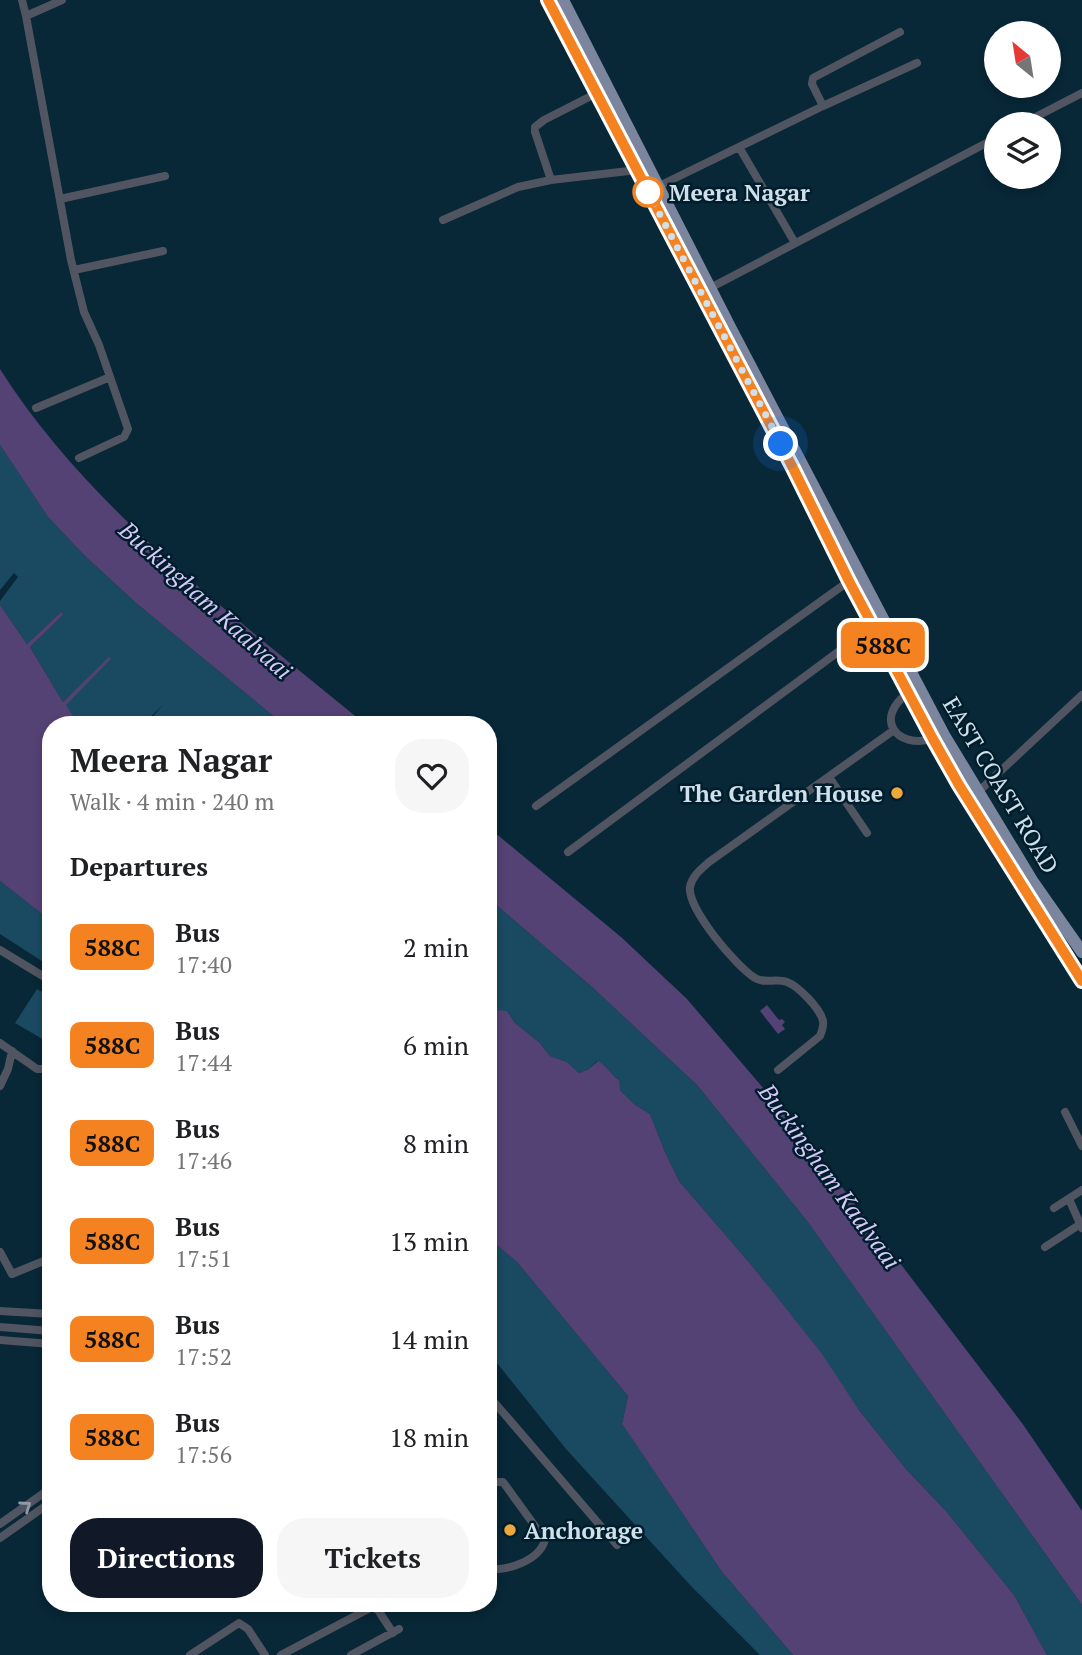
<!DOCTYPE html>
<meta charset="utf-8">
<style>
:root{--surface:#fff;--page:#f6f6f6;--text:#202124;--muted:#757577;--accent:#111827}
body{margin:0;font-family:"PT Serif",serif;background:var(--page);color:var(--text);height:100vh;display:flex;flex-direction:column;font-size:26px;white-space:nowrap}
*{box-sizing:border-box;margin:0}
p{font-size:23px;color:var(--muted)}
.icon{flex:none;width:38px;height:38px;fill:none;stroke:currentColor;stroke-width:2;stroke-linecap:round;stroke-linejoin:round}
.map{position:relative;flex:1;overflow:hidden}
.drawer{position:absolute;left:42px;top:716px;width:455px;height:896px;display:flex;flex-direction:column;background:var(--surface);border-radius:28px;box-shadow:0 4px 10px #0003}
.drawer>*{flex:none}
.badge{padding:0 14px;border-radius:10px;font-size:24px;line-height:46px}
.needle{width:46px;rotate:330deg}
.controls{position:absolute;left:984px;top:21px;display:grid;gap:14px}
.controls a{display:grid;place-items:center;width:77px;height:77px;border-radius:50%;background:var(--surface);box-shadow:0 4px 10px #0003;font-size:35px}
.you{position:absolute;width:35px;height:35px;margin:-18px;border:5px solid #fff;border-radius:50%;background:#1a73e8;box-shadow:0 0 0 10px #1a73e833}
.map>.badge{position:absolute;translate:-50% -50%;box-shadow:0 0 0 4px #fff}
h2{padding:0 28px;font-size:26px;line-height:63px}
.round{display:grid;place-items:center;flex:none;width:74px;height:74px;border-radius:28px;background:var(--page)}
.head{display:flex;align-items:center;justify-content:space-between;height:119px;padding:0 28px}
h1{font-size:33px;font-weight:600;line-height:52px}
.button{display:flex;gap:14px;margin-top:auto;padding:14px 28px}
.button a{flex:1;height:80px;border-radius:28px;background:var(--accent);color:#fff;font-size:28px;font-weight:600;line-height:80px;text-align:center}
.button a+a{background:var(--page);color:var(--text)}
ul{padding:0;list-style:none}
li{display:flex;align-items:center;gap:21px;height:98px;padding:0 28px}
li div{flex:1}
li b{display:block;font-size:26px}
li em{font-style:normal}
li .badge{min-width:77px;font-weight:700;text-align:center}
.map>svg:first-child{display:block}
.green{fill:#1a4a62}
.water{fill:#544275}
.lines{fill:none;stroke-linecap:round;stroke-linejoin:round}
.minor{stroke:#505561;stroke-width:8}
.primary{stroke:#7b869e;stroke-width:12}
.oneway{stroke:#909aa6}
.line-casing{stroke:#fff;stroke-width:16}
.line{stroke:#f58220;stroke-width:10}
.walk{stroke:#cfe0ea;stroke-width:7;stroke-dasharray:0 12.6}
.stop-dot{fill:#fff;stroke:#f58220;stroke-width:3.5}
.poi-dot{fill:#eda83b;stroke:#001d2c;stroke-width:2.5}
.labels{text-anchor:middle;dominant-baseline:central;stroke-width:5;stroke-linejoin:round;paint-order:stroke}
.stop-label{font-size:23px;font-weight:bold;fill:#cfe0ea;stroke:#001d2c;text-anchor:start}
.street-label{font-size:23px;fill:#cfe0ea;stroke:#001d2c}
.poi-label{font-size:23px;font-weight:bold;fill:#cfe0ea;stroke:#001d2c;text-anchor:end}
.water-label{font-size:24px;font-style:italic;fill:#d6c8f8;stroke:#001d2c}
</style>
<div class="map">
<svg width="1082" height="1655" viewBox="0 0 1082 1655">
<rect width="100%" height="100%" fill="#082737"/>
<!-- green -->
<path class="green" d="M0,445l48,72 36,38 52,48 147,121h-137l18,-20 -21,20h-65l-13,-19 46,-46 -2,-1 -46,44 -33,-55 33,-32 -3,-2 -33,31 -27,-39v-4l18,-24 -4,-4 -14,17z
M0,881l51,40v46l-51,-33z
M488,898l104,89 105,98 110,136 275,384v50h-35l-33,-60 -68,-84 -40,-42 -47,-59 -38,-56 -68,-87 -74,-86 -14,-29 -15,-38 -16,-10 -15,-15v-9l-22,-19 -8,8 -10,4 -12,-11 -17,-6 -11,-14 -24,-19 -8,-12h-12l-5,-4z
M37,989l14,8v47l-36,-21z
M488,1238l29,24 111,134 -6,28 100,148 71,83h-33l-69,-69 -125,-137 -78,-97z"/>
<!-- water -->
<path class="water" d="M0,369c90,142 237,249 365,355h-82l-147,-121 -52,-48 -36,-38 -48,-72z
M0,605l27,39 34,-32 2,3 -33,32 33,55 46,-45 2,2 -45,46 12,19h-27v197l-51,-40z
M488,827l133,110 66,62 106,124 229,300 60,88v94l-275,-384 -110,-136 -105,-98 -104,-89z
M488,1004l7,6 12,1 8,12 24,19 11,14 17,6 12,11 10,-4 9,-8c7,4 13,13 21,19l1,10 14,14 16,10 15,38 14,29 74,86 69,87 37,56 47,59 40,42 68,84 33,60h-254l-71,-83 -100,-148 6,-28 -111,-134 -29,-24z
M767,1005l12,15 3,-1 3,3 -3,3 3,4 -7,5 -18,-23z"/>
<g class="lines">
<!-- minor -->
<path class="minor" d="M22,0l4,16
M62,0l-36,16 2,11 43,233 13,52 15,33 29,84 -4,8 -45,21
M823,106l-11,-22 1,-6 87,-46
M1022,124l60,-31
M739,147l56,96
M551,180l-16,-48v-5l9,-7 53,-27
M659,186l164,-80 94,-43
M60,199l105,-23
M443,220l75,-33 33,-7 86,-10
M74,270l89,-19
M710,288l286,-150
M36,408l74,-31
M908,693c-34,25 -13,56 25,46
M829,777l38,56
M978,792l104,-97
M536,806l313,-225
M568,852l305,-226
M0,950l51,31
M0,1043l37,26h8l6,-4
M778,1070l42,-34c2,-5 4,-10 3,-15 -3,-13 -25,-35 -36,-39 -11,-4 -23,2 -32,-4 -18,-11 -68,-69 -65,-91 2,-11 11,-18 19,-25l185,-132
M0,1086l8,-17 4,-18
M1065,1112l17,34
M1069,1199l13,29
M1054,1208l28,-18
M1045,1247l37,-24
M0,1252l12,22 39,-16
M0,1311l51,3
M0,1327l51,4
M0,1340l51,4
M488,1395l129,150
M488,1487l7,-5h8l42,58c-6,21 -38,31 -57,29
M0,1524l51,-36
M0,1538l51,-36
M419,1603l11,4 8,-4
M190,1655l49,-32 9,6 17,26
M281,1655l91,-48 6,3 15,23
M351,1655l48,-26"/>
<!-- primary -->
<path class="primary" d="M548,0l388,746 146,235
M563,0l168,329 213,406 89,147 49,70"/>
</g>
<!-- one-way arrows -->
<defs><path id="oneway-chevron" d="M-2-3.5L2.5 0L-2 3.5" fill="none" stroke-width="1.6" stroke-linecap="round" stroke-linejoin="round" transform="scale(1.75)"/></defs>
<use class="oneway" href="#oneway-chevron" transform="translate(26 1506) rotate(-35)"/>
<g class="lines">
<!-- line casing -->
<g class="line-casing">
<path id="line" d="M548,0l244,466 57,115 84,158 26,46 123,196"/>
</g>
<!-- line -->
<use href="#line" class="line"/>
<!-- walk -->
<path class="walk" d="M648,192l133,252"/>
</g>
<!-- markers -->
<circle class="stop-dot" cx="648" cy="192" r="14"/>
<g class="poi-dot">
<circle cx="897" cy="793" r="7"/>
<circle cx="510" cy="1530" r="7"/>
</g>
<g class="labels">
<!-- stop labels -->
<g class="stop-label">
<text x="669" y="192">Meera Nagar</text>
</g>
<!-- street labels -->
<g class="street-label">
<text transform="translate(1001 785) rotate(59)">EAST COAST ROAD</text>
</g>
<!-- poi labels -->
<g class="poi-label">
<text x="883" y="793">The Garden House</text>
<text x="524" y="1530" text-anchor="start">Anchorage</text>
</g>
<!-- water labels -->
<g class="water-label">
<text transform="translate(206 600) rotate(42)">Buckingham Kaalvaai</text>
<text transform="translate(830 1176) rotate(54)">Buckingham Kaalvaai</text>
</g>
</g>
</svg>
<div class="controls">
<a><svg class="needle" viewBox="-14 -14 28 28"><path d="M0-13l5 13h-10z" fill="#e53935"/><path d="M0 13l5-13h-10z" fill="#757577"/></svg></a>
<a><svg class="icon" aria-label="layers" viewBox="0 0 24 24"><path d="M12 4l9 5-9 5-9-5zM3 14l9 5 9-5"/></svg></a>
</div>
<div class="you" style="left:781px;top:444px"></div>
<b class="badge" style="left:883px;top:645px;background:#f58220;color:#111">588C</b>
<section class="drawer">
<div class="head"><div><h1>Meera Nagar</h1><p>Walk · 4 min · 240 m</p></div><a class="round"><svg class="icon" aria-label="heart" viewBox="0 0 24 24"><path d="M12 20l-8-8c-3-5 5-10 8-4 3-6 11-1 8 4z"/></svg></a></div>
<h2>Departures</h2>
<ul>
<li><span class="badge" style="background:#f58220;color:#111">588C</span><div><b>Bus</b><p>17:40</p></div><em>2 min</em></li>
<li><span class="badge" style="background:#f58220;color:#111">588C</span><div><b>Bus</b><p>17:44</p></div><em>6 min</em></li>
<li><span class="badge" style="background:#f58220;color:#111">588C</span><div><b>Bus</b><p>17:46</p></div><em>8 min</em></li>
<li><span class="badge" style="background:#f58220;color:#111">588C</span><div><b>Bus</b><p>17:51</p></div><em>13 min</em></li>
<li><span class="badge" style="background:#f58220;color:#111">588C</span><div><b>Bus</b><p>17:52</p></div><em>14 min</em></li>
<li><span class="badge" style="background:#f58220;color:#111">588C</span><div><b>Bus</b><p>17:56</p></div><em>18 min</em></li>
</ul>
<div class="button"><a>Directions</a><a>Tickets</a></div>
</section>
</div>
